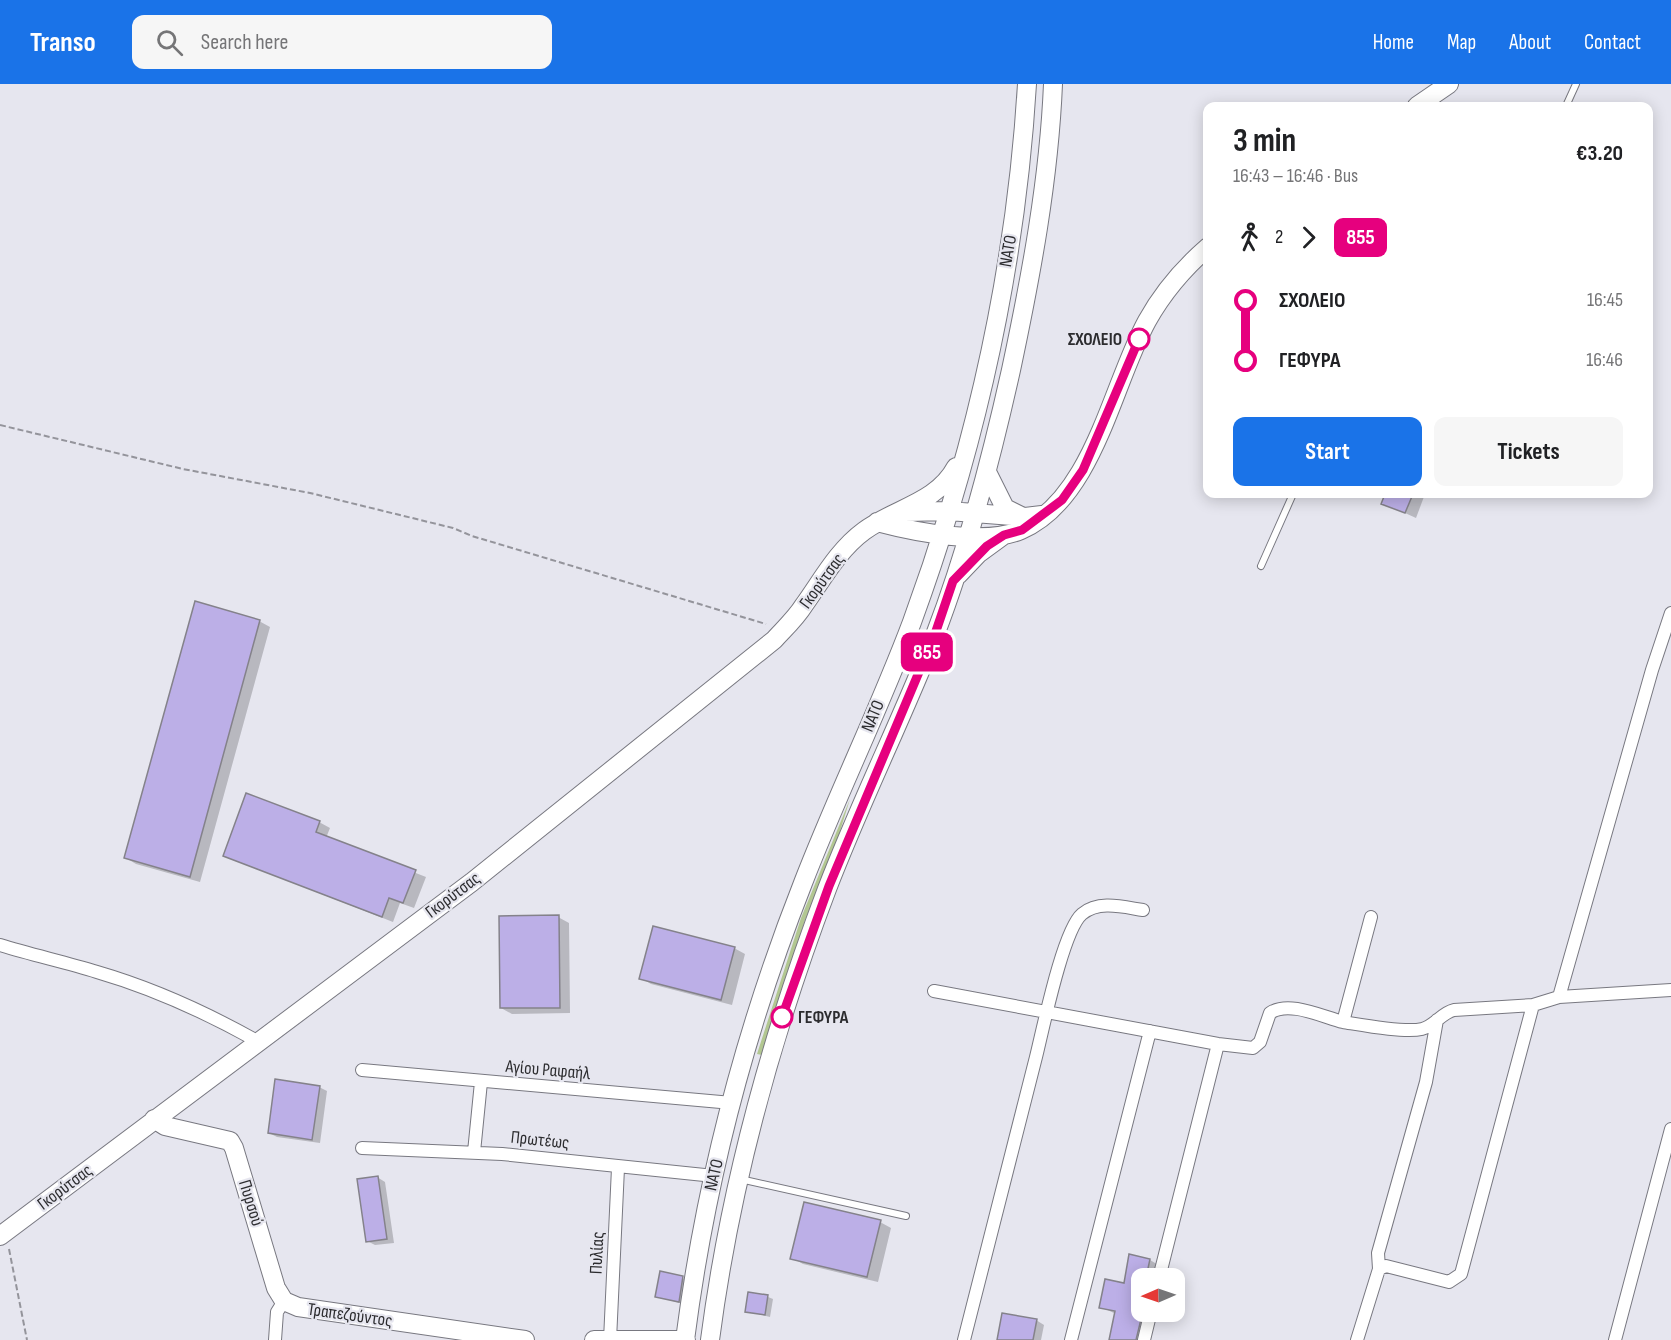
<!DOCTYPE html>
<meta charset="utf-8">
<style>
:root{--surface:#fff;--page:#f6f6f6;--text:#202124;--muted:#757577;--accent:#1a73e8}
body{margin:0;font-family:"Sofia Sans Condensed",sans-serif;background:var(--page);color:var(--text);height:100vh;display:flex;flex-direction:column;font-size:22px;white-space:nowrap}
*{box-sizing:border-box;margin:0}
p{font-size:20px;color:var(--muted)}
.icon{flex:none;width:33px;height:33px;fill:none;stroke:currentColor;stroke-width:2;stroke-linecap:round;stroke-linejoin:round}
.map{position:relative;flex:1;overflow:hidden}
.side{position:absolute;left:1203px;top:18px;width:450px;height:396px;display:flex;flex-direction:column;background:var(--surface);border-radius:12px;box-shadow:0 3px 15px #0003}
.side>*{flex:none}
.badge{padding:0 12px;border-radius:9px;font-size:21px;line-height:39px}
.needle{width:39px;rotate:268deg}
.buttons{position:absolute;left:1131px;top:1184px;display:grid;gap:12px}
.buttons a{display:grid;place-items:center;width:54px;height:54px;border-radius:12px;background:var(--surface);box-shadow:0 3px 15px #0003;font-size:30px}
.map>.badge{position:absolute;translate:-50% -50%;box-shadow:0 0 0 3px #fff}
.legs{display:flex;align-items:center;gap:9px;height:66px;padding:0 30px;font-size:20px}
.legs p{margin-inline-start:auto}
.overview{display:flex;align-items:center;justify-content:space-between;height:102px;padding:0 30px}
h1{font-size:33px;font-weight:700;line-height:45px}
.button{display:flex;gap:12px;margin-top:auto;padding:12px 30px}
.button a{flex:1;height:69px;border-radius:12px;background:var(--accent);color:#fff;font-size:24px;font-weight:700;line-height:69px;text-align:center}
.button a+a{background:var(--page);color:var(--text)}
ul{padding:0 30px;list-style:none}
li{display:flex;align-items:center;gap:21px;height:60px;font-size:22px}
li i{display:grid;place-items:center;width:9px;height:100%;margin:0 8px;background:currentColor}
li i::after{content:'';width:15px;height:15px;margin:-8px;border:4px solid;border-radius:50%;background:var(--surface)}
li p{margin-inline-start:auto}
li:first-child i{background:linear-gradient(#0000 50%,currentColor 0)}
li:last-child i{background:linear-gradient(currentColor 50%,#0000 0)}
header{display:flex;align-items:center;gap:36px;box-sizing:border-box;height:84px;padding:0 30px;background:var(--accent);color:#fff}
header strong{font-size:28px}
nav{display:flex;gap:33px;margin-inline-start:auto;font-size:21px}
.search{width:420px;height:54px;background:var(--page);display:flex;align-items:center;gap:15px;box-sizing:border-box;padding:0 21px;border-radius:12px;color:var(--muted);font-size:22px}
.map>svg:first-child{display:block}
.green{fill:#b2c791}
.shadow{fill:#0003}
.building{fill:#bcafe7;stroke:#84828a;stroke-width:1.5}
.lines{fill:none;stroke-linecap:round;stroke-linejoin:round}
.lane-casing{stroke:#787880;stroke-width:8}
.street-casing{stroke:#787880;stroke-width:14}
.secondary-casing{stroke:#787880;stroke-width:20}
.path{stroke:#94949b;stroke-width:2;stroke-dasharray:6 3;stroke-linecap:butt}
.lane{stroke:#fff;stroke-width:6}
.street{stroke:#fff;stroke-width:12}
.secondary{stroke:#fff;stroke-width:18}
.line-1-casing{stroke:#fff;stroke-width:14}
.line-1{stroke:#e6007e;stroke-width:9}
.stop-1-dot{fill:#fff;stroke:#e6007e;stroke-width:3}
.labels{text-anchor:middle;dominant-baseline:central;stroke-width:4.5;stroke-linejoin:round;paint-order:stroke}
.street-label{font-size:18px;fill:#2c2c2f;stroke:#e6e6ef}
.stop-label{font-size:18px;font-weight:bold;fill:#2c2c2f;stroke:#e6e6ef;text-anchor:end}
</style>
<header>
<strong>Transo</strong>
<div class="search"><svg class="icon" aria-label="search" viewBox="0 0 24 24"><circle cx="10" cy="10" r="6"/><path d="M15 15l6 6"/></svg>Search here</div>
<nav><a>Home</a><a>Map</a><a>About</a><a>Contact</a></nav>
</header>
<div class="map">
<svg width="1671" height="1256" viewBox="0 0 1671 1256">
<rect width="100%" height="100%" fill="#e6e6ef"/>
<!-- green -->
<path class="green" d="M850,715l-18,58 -27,63 -43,135 -5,-1 44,-136z"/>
<!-- shadow -->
<path class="shadow" d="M1387,410h38l-9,24 -33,-15z
M259,537l11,6 -70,255 -64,-18 -10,-6z
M319,738l11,6 -4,10 100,39 -12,31 -14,-5 -7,19 -168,-66z
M558,833l11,6 1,90 -58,1 -11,-6z
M734,864l11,6 -13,51 -81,-21 -10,-6z
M319,1003l8,4 -7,52 -43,-6 -8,-4z
M377,1093l8,5 9,61 -19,2 -8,-4z
M880,1138l11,6 -13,54 -75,-18 -11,-6z
M1150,1176l10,6 -2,12h-16v33h13l-7,29h-38l6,-26 -15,-7z
M682,1194l5,2 -4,24 -27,-8z
M768,1213l5,2 -3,18 -23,-6z
M1036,1236l8,5 -3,15h-42z"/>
<!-- building -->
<path class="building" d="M1385,410h28l-8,19 -24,-9z
M195,517l65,19 -70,257 -66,-19z
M246,709l74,28 -4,11 100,38 -13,33 -14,-5 -7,19 -159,-61z
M559,831l1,93h-60l-1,-92z
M653,842l82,21 -14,53 -82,-21z
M275,995l45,7 -8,54 -44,-7z
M378,1092l9,63 -21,3 -9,-63z
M804,1118l77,18 -14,57 -77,-18z
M1129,1170l21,5 -4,19h-4l1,33 -7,29h-27l6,-29 -16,-3 6,-29 19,4z
M660,1187l23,5 -4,26 -24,-5z
M748,1208l20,3 -3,20 -20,-3z
M1002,1229l35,6 -4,21h-36z"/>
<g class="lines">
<!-- lane casing -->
<g class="lane-casing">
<path id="lane" d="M1566,22l10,-22
M1261,482l32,-72
M740,1095l166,37"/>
</g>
<!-- street casing -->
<g class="street-casing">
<path id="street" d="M0,861c32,10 65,17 97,27 55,16 110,41 160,69
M934,907l284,53 35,4 7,-6 10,-29c19,-13 53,4 73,9 19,3 61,11 79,7 13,-3 19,-16 32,-19l79,-5 26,-8 112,-7
M1559,913l93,-327 19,-57
M1343,938l28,-105
M362,986l370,33
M362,1064l140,6 212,22
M474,1068l7,-70
M1379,1185l7,-3 63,16 12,-8 72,-269
M1159,1194l59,-234
M275,1256l2,-28 7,-11
M610,1256l8,-172
M964,1256c24,-94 48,-189 72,-283 7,-28 27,-127 46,-143 17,-14 41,-7 61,-4
M1071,1256l79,-309
M1144,1256l7,-29
M1357,1256l22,-71 -1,-16 48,-171 11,-62
M1615,1256l56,-211"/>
</g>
<!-- secondary casing -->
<g class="secondary-casing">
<path id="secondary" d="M1417,22l32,-22
M987,388l18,36 16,8
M905,428l44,-1 76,6 17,-2
M877,438c38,10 107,24 144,8 72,-31 91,-145 126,-209 15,-27 38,-54 61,-74
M958,491l20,-21 26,-19
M154,1035l11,7 65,15 4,7 42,140 8,13 14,6 227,33
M0,1152l472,-354 302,-242c10,-11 22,-22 30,-35 18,-25 34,-55 60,-74 31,-23 73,-28 92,-64
M594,1256h92
M685,1256c20,-156 60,-310 118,-457 34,-88 76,-173 109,-261 63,-172 104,-355 115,-538
M710,1256c20,-154 62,-306 117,-451 33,-86 74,-168 108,-254 33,-86 56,-175 76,-265 20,-94 38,-190 42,-286"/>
</g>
<!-- path -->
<path class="path" d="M0,341l183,44 127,24 143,35 19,8 294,88
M9,1165l18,91"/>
<!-- lane -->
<use href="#lane" class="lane"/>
<!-- street -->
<use href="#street" class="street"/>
<!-- secondary -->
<use href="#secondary" class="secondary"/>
</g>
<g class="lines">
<!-- line-1 casing -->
<g class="line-1-casing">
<path id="line-1" d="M782,933l47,-131 106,-252 18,-53 34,-35 17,-11 18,-5 40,-30 21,-30 56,-131"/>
</g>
<!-- line-1 -->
<use href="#line-1" class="line-1"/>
</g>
<!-- markers -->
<g class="stop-1-dot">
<circle cx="1139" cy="255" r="10"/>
<circle cx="782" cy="933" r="10"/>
</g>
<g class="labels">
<!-- street labels -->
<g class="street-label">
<text transform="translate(1008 167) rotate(-80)">ΝΑΤΟ</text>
<text transform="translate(822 497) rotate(-54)">Γκορύτσας</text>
<text transform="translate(873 632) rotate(-67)">ΝΑΤΟ</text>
<text transform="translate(453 811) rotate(-37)">Γκορύτσας</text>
<text transform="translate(548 986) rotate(5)">Αγίου Ραφαήλ</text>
<text transform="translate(540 1056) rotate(6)">Πρωτέως</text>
<text transform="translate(714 1091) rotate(-77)">ΝΑΤΟ</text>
<text transform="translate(65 1103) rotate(-37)">Γκορύτσας</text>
<text transform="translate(251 1119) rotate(73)">Πυρσού</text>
<text transform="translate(597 1169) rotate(-87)">Πυλίας</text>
<text transform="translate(350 1231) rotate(8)">Τραπεζούντος</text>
</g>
<!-- stop labels -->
<g class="stop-label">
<text x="1122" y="255">ΣΧΟΛΕΙΟ</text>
<text x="798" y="933" text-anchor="start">ΓΕΦΥΡΑ</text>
</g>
</g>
</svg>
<div class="buttons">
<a><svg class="needle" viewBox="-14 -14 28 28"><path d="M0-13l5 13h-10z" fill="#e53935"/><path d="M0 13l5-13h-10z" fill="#757577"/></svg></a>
</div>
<b class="badge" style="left:927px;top:568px;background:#e6007e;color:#fff">855</b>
<section class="side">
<div class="overview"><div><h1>3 min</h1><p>16:43 – 16:46 · Bus</p></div><b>€3.20</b></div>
<div class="legs"><svg class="icon" aria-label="walk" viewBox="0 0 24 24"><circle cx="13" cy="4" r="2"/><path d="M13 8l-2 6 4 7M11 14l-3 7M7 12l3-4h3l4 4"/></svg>2<svg class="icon" aria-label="forward" viewBox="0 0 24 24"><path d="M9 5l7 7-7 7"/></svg><b class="badge" style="background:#e6007e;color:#fff">855</b></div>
<ul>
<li><i style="color:#e6007e"></i><b>ΣΧΟΛΕΙΟ</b><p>16:45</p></li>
<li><i style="color:#e6007e"></i><b>ΓΕΦΥΡΑ</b><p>16:46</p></li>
</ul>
<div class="button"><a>Start</a><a>Tickets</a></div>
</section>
</div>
